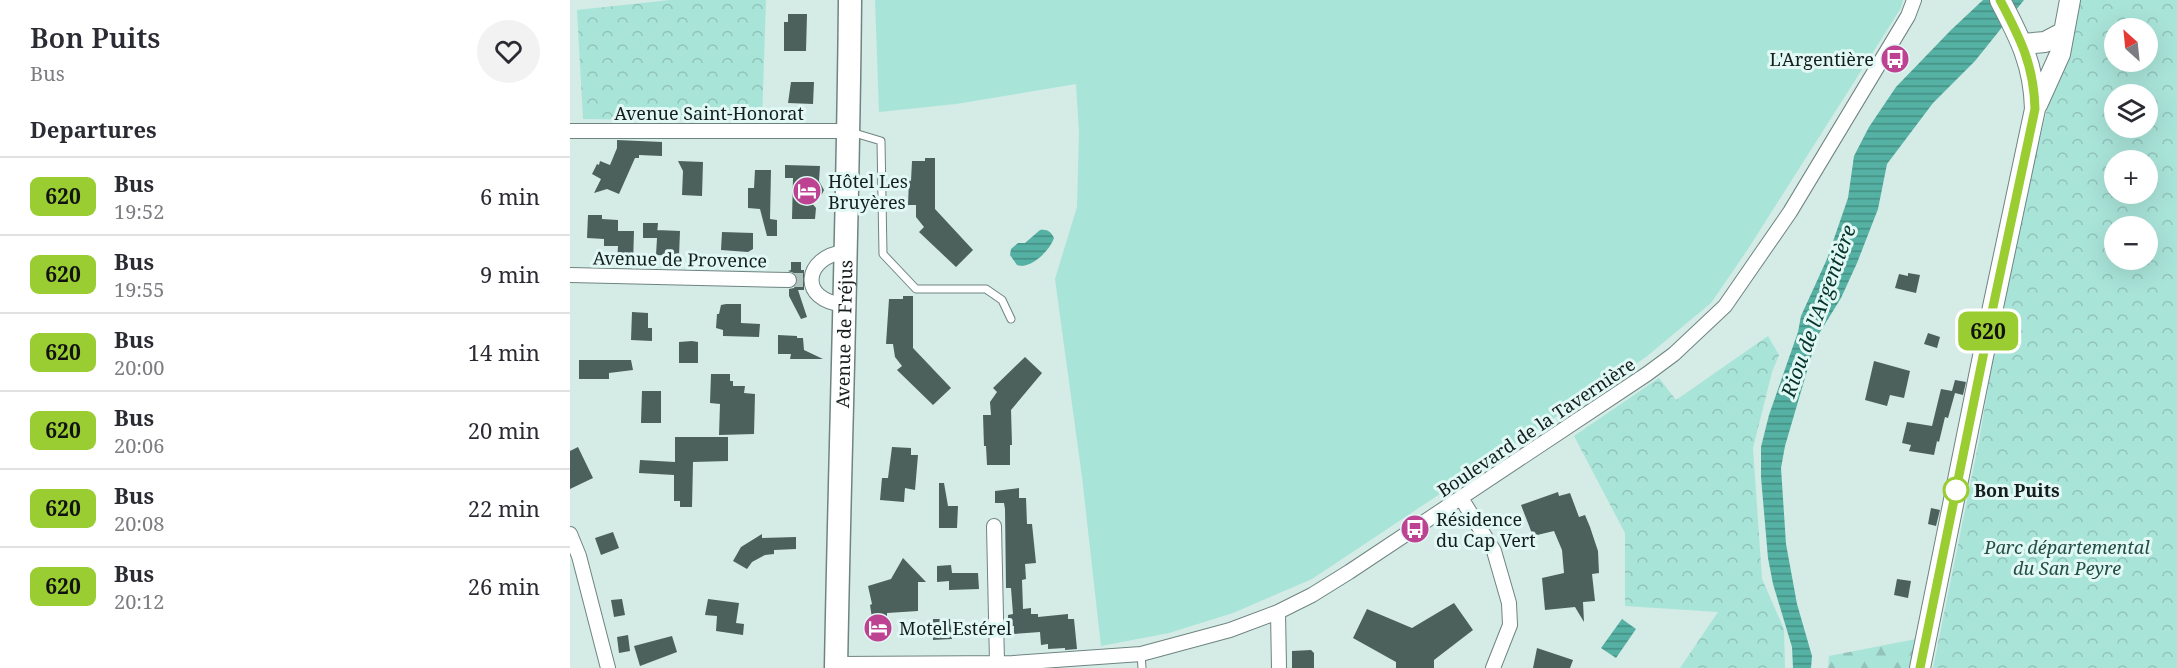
<!DOCTYPE html>
<meta charset="utf-8">
<style>
:root{--surface:#fff;--page:#f2f2f3;--text:#2b2b33;--muted:#7c7c81;--line:#e1e1e2}
body{margin:0;font-family:"Noto Serif",serif;background:var(--page);color:var(--text);height:100vh;display:flex;flex-direction:column;font-size:22px;white-space:nowrap}
*{box-sizing:border-box;margin:0}
p{font-size:20px;color:var(--muted)}
.icon{flex:none;width:33px;height:33px;fill:none;stroke:currentColor;stroke-width:2;stroke-linecap:round;stroke-linejoin:round}
.map{position:relative;flex:1;overflow:hidden}
.drawer{display:flex;flex-direction:column;background:var(--surface);width:570px}
.drawer>*{flex:none}
.badge{padding:0 12px;border-radius:9px;font-size:21px;line-height:39px}
.needle{width:39px;rotate:333deg}
.tools{position:absolute;left:1534px;top:18px;display:grid;gap:12px}
.tools a{display:grid;place-items:center;width:54px;height:54px;border-radius:50%;background:var(--surface);box-shadow:0 6px 24px #0002;font-size:30px}
.map>.badge{position:absolute;translate:-50% -50%;box-shadow:0 0 0 3px #fff}
h2{padding:0 30px;font-size:22px;line-height:54px}
.round{display:grid;place-items:center;flex:none;width:63px;height:63px;border-radius:32px;background:var(--page)}
.head{display:flex;align-items:center;justify-content:space-between;height:102px;padding:0 30px}
h1{font-size:28px;font-weight:600;line-height:45px}
ul{padding:0;list-style:none}
li{display:flex;align-items:center;gap:18px;height:78px;padding:0 30px;border-top:2px solid var(--line)}
li div{flex:1}
li b{display:block;font-size:22px}
li em{font-style:normal}
li .badge{min-width:66px;font-weight:700;text-align:center}
main{display:flex;flex:1;min-height:0}
.map>svg:first-child{display:block}
.green{fill:#a9e4d9}
.forest{fill:url(#forest-firs)}
.park{fill:url(#park-crowns);fill-rule:evenodd}
.water{fill:url(#water-rules)}
.building{fill:#4c605c}
.lines{fill:none;stroke-linecap:round;stroke-linejoin:round}
.street-tunnel{stroke:#aec2be;stroke-width:14;stroke-dasharray:14 7;stroke-linecap:butt}
.lane-casing{stroke:#6f8480;stroke-width:9}
.street-casing{stroke:#6f8480;stroke-width:16}
.secondary-casing{stroke:#6f8480;stroke-width:22}
.primary-casing{stroke:#6f8480;stroke-width:25}
.lane{stroke:#fff;stroke-width:7}
.street{stroke:#fff;stroke-width:14}
.secondary{stroke:#fff;stroke-width:20}
.primary{stroke:#fff;stroke-width:22}
.line-casing{stroke:#fff;stroke-width:14}
.line{stroke:#9acd32;stroke-width:9}
.stop-dot{fill:#fff;stroke:#9acd32;stroke-width:3}
.labels{text-anchor:middle;dominant-baseline:central;stroke-width:6;stroke-linejoin:round;paint-order:stroke}
.poi-label{font-size:18px;fill:#151e1c;stroke:#e1f8f4;text-anchor:start}
.street-label{font-size:18px;fill:#151e1c;stroke:#e1f8f4}
.stop-label{font-size:18px;font-weight:bold;fill:#151e1c;stroke:#e1f8f4;text-anchor:start}
.park-label{font-size:18px;font-style:italic;fill:#234d46;stroke:#e1f8f4}
.water-label{font-size:20px;font-style:italic;fill:#04322c;stroke:#e1f8f4}
</style>
<main>
<section class="drawer">
<div class="head"><div><h1>Bon Puits</h1><p>Bus</p></div><a class="round"><svg class="icon" aria-label="heart" viewBox="0 0 24 24"><path d="M12 20l-8-8c-3-5 5-10 8-4 3-6 11-1 8 4z"/></svg></a></div>
<h2>Departures</h2>
<ul>
<li><span class="badge" style="background:#9acd32;color:#111">620</span><div><b>Bus</b><p>19:52</p></div><em>6 min</em></li>
<li><span class="badge" style="background:#9acd32;color:#111">620</span><div><b>Bus</b><p>19:55</p></div><em>9 min</em></li>
<li><span class="badge" style="background:#9acd32;color:#111">620</span><div><b>Bus</b><p>20:00</p></div><em>14 min</em></li>
<li><span class="badge" style="background:#9acd32;color:#111">620</span><div><b>Bus</b><p>20:06</p></div><em>20 min</em></li>
<li><span class="badge" style="background:#9acd32;color:#111">620</span><div><b>Bus</b><p>20:08</p></div><em>22 min</em></li>
<li><span class="badge" style="background:#9acd32;color:#111">620</span><div><b>Bus</b><p>20:12</p></div><em>26 min</em></li>
</ul>
</section>
<div class="map">
<svg width="1607" height="668" viewBox="0 0 1607 668">
<defs>
<pattern id="forest-firs" width="22" height="20" patternUnits="userSpaceOnUse" patternTransform="scale(1.5)"><rect width="22" height="20" fill="#a9e4d9"/><path d="M5 1l3.5 6h-7zM16 11l3.5 6h-7z" fill="#91c3ba"/></pattern>
<pattern id="park-crowns" width="20" height="18" patternUnits="userSpaceOnUse" patternTransform="scale(1.5)"><rect width="20" height="18" fill="#a9e4d9"/><path d="M2 6a3 3 0 1 1 6 0M12 15a3 3 0 1 1 6 0" fill="none" stroke="#91c3ba"/></pattern>
<pattern id="water-rules" width="6" height="5" patternUnits="userSpaceOnUse" patternTransform="scale(1.5)"><rect width="6" height="5" fill="#55b1a3"/><path d="M0 2.5h6" fill="none" stroke="#458f84"/></pattern>
</defs>
<rect width="100%" height="100%" fill="#d4ebe6"/>
<!-- green -->
<path class="green" d="M305,0h1028l-2,8 -153,241 -37,54 -65,54 -334,222 -79,34 -64,20 -68,13 -19,-169 -27,-198 22,-72 2,-74 -3,-49 -120,20 -77,8z"/>
<!-- forest -->
<path class="forest" d="M1346,639l-5,29h-83l1,-12z"/>
<!-- park -->
<path class="park" d="M100,0h96l-4,121 -179,-2 -6,-109z
M1510,0h97v668h-244l46,-227 31,-182 45,-182zM1545,28h33v34h-33zM1545,94h33v34h-33zM1545,160h33v34h-33zM1545,226h33v34h-33z
M1198,336l11,19 -7,17 -19,76 9,131 22,50 1,39h-105l38,-56 -93,-6v-73l-51,-97 85,-58 17,22z"/>
<!-- water -->
<path class="water" d="M1413,0h41l-49,61 -42,42 -46,61 -9,45 -21,54 -16,35 -24,39 -32,109 -4,22 5,76 11,60 15,52 -1,12h-18l-1,-21 -19,-63 -5,-26 -7,-81v-30l8,-32 29,-83 3,-16 26,-57 21,-61 6,-42 15,-29 27,-40 55,-57z
M470,230c8,-1 11,2 14,8 -4,12 -23,32 -37,27l-7,-10 1,-6 7,-6h7z
M1052,619l14,10 -20,29 -15,-10z"/>
<!-- building -->
<path class="building" d="M218,14h19l-1,37h-22v-29h4z
M221,82h23l-1,22 -25,-1z
M47,140l45,2v14l-23,-1v3h-4l-16,36 -12,-5 -13,4 7,-14 -9,-5 5,-10 2,1 1,-4 10,4 7,-17z
M355,158h10v51l38,41 -17,17 -37,-35 5,-5 -8,-10v-12h-8l1,-25 2,1 1,-20h13z
M108,161l25,1 -1,34 -20,-1 1,-24z
M215,165l35,1 -1,15 5,9 -2,4 -11,8 5,6 -1,11h-23l1,-41h-8z
M185,170h16l-1,49 7,1v16h-10l-7,-27 -12,-1v-20h6z
M18,215h14v4l16,1v11h16l-1,34h-16l1,-19h-14v-7l-17,-1z
M73,223h15l-1,11v-4l23,1 -1,25 -23,-1 1,-17h-14z
M152,232l31,1v16l-5,3 -27,-2z
M221,262h10v8h3v20h-6l9,27 -6,2 -12,-23v-7l5,-1 4,-7 -4,-8 -6,-2 3,-1z
M1338,273l12,2 -4,18 -21,-5 4,-14 9,2z
M333,296h10v52l38,40 -18,17 -36,-35 5,-4 -7,-9 -2,-13h-7l3,-45h14z
M156,304h15v19l19,1 -1,13 -36,-1v-6l-7,-2 1,-14h2l2,-9z
M62,312l16,1v15h4v13l-21,-1z
M1358,333l12,4 -3,11 -13,-4z
M208,335l19,1v2h6l1,12 19,9h-33l1,-5h-13z
M122,341l6,1v21h-19v-21z
M455,357l17,16 -31,37 1,35h-2v20h-23l-1,-19h-2l-1,-31h8l-1,-13 7,-10 -4,-4z
M9,360h52l2,10 -24,3v6h-30z
M1304,361l36,10 -6,27 -14,-3 -3,11 -22,-6z
M141,374h19v7h3v5h12l-1,7 11,1 -1,40 -35,1 1,-31 -10,-1z
M1385,380l11,2 -3,13 -8,-2 -7,25 -3,-1 -6,25 -2,-1 -3,14 -25,-4 2,-6 -9,-2 5,-21 25,4 9,-37 11,2z
M72,391h19v32h-20z
M105,437h53v24l-35,1 -1,45h-12v-6h-6v-26l-35,-2 1,-13 35,2z
M8,447l15,31 -23,11v-38z
M322,447l19,1v7h7l-3,35 -10,-2 -1,14 -24,-2 2,-22h6z
M369,483h5l4,23h10l-1,22h-18z
M449,488v10h7l1,26h5l4,39 -11,1 1,15 -4,1 1,29 8,-1v6h7v3l30,-3v5h6l3,30 -12,1v-2l-17,1v-5l-7,1 -1,-13 -26,2v-8h-6v-11l5,-1 -2,-26h-5l-1,-79 -1,-6h-9v-12z
M988,492l1,4 11,-3 9,24 6,-2 5,12 8,24 1,22 -7,1 3,27 -12,1 1,20 -9,-15 -30,3 -3,-32 22,-5 -2,-23 -8,-19 -21,5 -12,-31z
M1361,508l9,2 -4,16 -8,-2z
M43,532l6,16 -18,7 -6,-17z
M192,534v4l34,-1v12l-22,1v4l-9,1 -13,7 -5,7 -14,-8 8,-14z
M333,558l23,24h-8v29l-31,2v27l-12,-1 -6,-8 2,-6 -2,-6 3,-1 -2,-13 2,-1 -4,-18 23,-7z
M381,565l1,8h26l1,16 -30,1v-9l-12,1v-16z
M1327,579l14,2 -3,17 -14,-3z
M52,599l3,16 -11,2 -3,-17z
M138,599l31,4 -3,20 8,1 -1,11 -27,-4 1,-15 -12,-1z
M884,603l19,27 -39,30v8h-38v-6l-43,-24 14,-29 45,19z
M363,619h17l2,20 -19,1z
M58,635l2,16 -11,2 -2,-16z
M102,636l5,16 -37,14 -6,-20z
M967,648l36,12 -3,8h-37z
M741,650l3,3v15h-22v-17z"/>
<g class="lines">
<!-- street-tunnel -->
<path class="street-tunnel" d="M219,280h15"/>
<!-- lane casing -->
<g class="lane-casing">
<path id="lane" d="M281,132l30,9 2,113 33,35h70l16,11 9,19
M571,654l1,14"/>
</g>
<!-- street casing -->
<g class="street-casing">
<path id="street" d="M0,131h278
M275,252c-41,4 -48,49 0,53
M0,275l219,5
M891,498l33,53 15,52 1,22 -17,43
M424,526l3,137
M0,534l9,22 29,112
M708,612l1,56
M266,664l177,-1 128,-9 89,-24 48,-18 34,-17 37,-23 298,-198 27,-20 51,-48 65,-94 118,-196 6,-16"/>
</g>
<!-- secondary casing -->
<g class="secondary-casing">
<path id="secondary" d="M1452,44l23,-2 19,-10
M1467,105l23,-51 10,-54
M1350,668l73,-361 42,-198c-1,-44 -15,-71 -35,-109"/>
</g>
<!-- primary casing -->
<g class="primary-casing">
<g id="primary">
<path id="s1" d="M266,668c4,-223 12,-445 14,-668"/>
</g>
</g>
<!-- lane -->
<use href="#lane" class="lane"/>
<!-- street -->
<use href="#street" class="street"/>
<!-- secondary -->
<use href="#secondary" class="secondary"/>
<!-- primary -->
<use href="#primary" class="primary"/>
</g>
<g class="lines">
<!-- line casing -->
<g class="line-casing">
<path id="line" d="M1350,668l73,-361 42,-198c-1,-44 -15,-71 -35,-109"/>
</g>
<!-- line -->
<use href="#line" class="line"/>
</g>
<!-- icons -->
<defs>
<g id="bus-disc" transform="scale(1.5)"><circle r="9.5" fill="#be4292" stroke="#e1f8f4"/><path d="M-5-6H5V4H4V6H2V4H-2V6H-4V4H-5ZM-3.5-4V0h7V-4ZM-3.5 1.2v1.5H-2V1.2ZM2 1.2v1.5H3.5V1.2Z" fill="#fff"/></g>
<g id="hotel-disc" transform="scale(1.5)"><circle r="9.5" fill="#be4292" stroke="#e1f8f4"/><path d="M-6-4.5h1.5V1H6V5H4.5V3h-9V5H-6ZM-4 0a1.8 1.8 0 1 1 3.6 0ZM.5 0V-2.5h3Q6-2.5 6 0Z" fill="#fff"/></g>
</defs>
<g fill-rule="evenodd">
<use href="#bus-disc" x="1325" y="59"/>
<use href="#hotel-disc" x="237" y="191"/>
<use href="#bus-disc" x="845" y="529"/>
<use href="#hotel-disc" x="308" y="628"/>
</g>
<!-- markers -->
<circle class="stop-dot" cx="1386" cy="490" r="12"/>
<g class="labels">
<!-- poi labels -->
<g class="poi-label">
<text x="1304" y="59" text-anchor="end">L'Argentière</text>
<text x="258" y="181">Hôtel Les<tspan x="258" dy="21">Bruyères</tspan></text>
<text x="866" y="519">Résidence<tspan x="866" dy="21">du Cap Vert</tspan></text>
<text x="329" y="628">Motel Estérel</text>
</g>
<!-- street labels -->
<g class="street-label">
<text x="139" y="113">Avenue Saint-Honorat</text>
<text transform="translate(110 259) rotate(1)">Avenue de Provence</text>
<text stroke="none"><textPath href="#s1" startOffset="334">Avenue de Fréjus</textPath></text>
<text transform="translate(966 427) rotate(-34)">Boulevard de la Tavernière</text>
</g>
<!-- stop labels -->
<g class="stop-label">
<text x="1404" y="490">Bon Puits</text>
</g>
<!-- park labels -->
<g class="park-label">
<text x="1497" y="547">Parc départemental<tspan x="1497" dy="21">du San Peyre</tspan></text>
</g>
<!-- water labels -->
<g class="water-label">
<text transform="translate(1248 311) rotate(-70)">Riou de l'Argentière</text>
</g>
</g>
</svg>
<div class="tools">
<a><svg class="needle" viewBox="-14 -14 28 28"><path d="M0-13l5 13h-10z" fill="#e53935"/><path d="M0 13l5-13h-10z" fill="#7c7c81"/></svg></a>
<a><svg class="icon" aria-label="layers" viewBox="0 0 24 24"><path d="M12 4l9 5-9 5-9-5zM3 14l9 5 9-5"/></svg></a>
<a>+</a>
<a>−</a>
</div>
<b class="badge" style="left:1418px;top:331px;background:#9acd32;color:#111">620</b>
</div>
</main>
